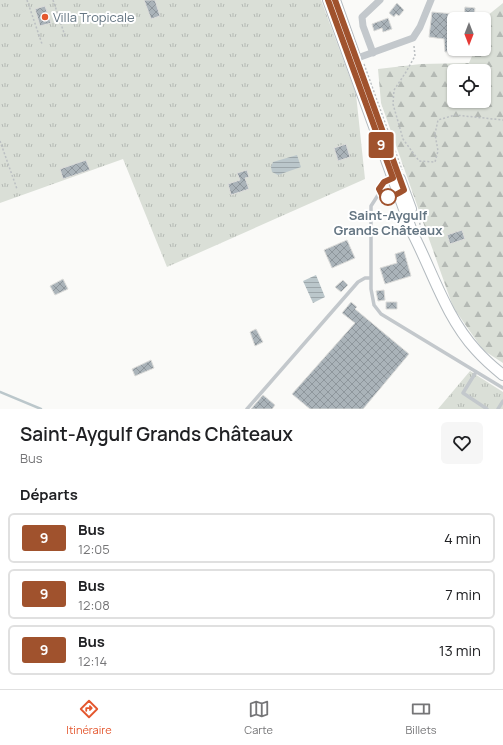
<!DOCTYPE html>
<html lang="fr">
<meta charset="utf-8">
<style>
:root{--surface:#fff;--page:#f6f6f6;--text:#202124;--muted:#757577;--line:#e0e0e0;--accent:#e4572e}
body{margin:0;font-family:Manrope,sans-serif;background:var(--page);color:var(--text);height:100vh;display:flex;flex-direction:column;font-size:15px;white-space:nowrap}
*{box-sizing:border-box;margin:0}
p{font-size:13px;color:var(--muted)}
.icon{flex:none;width:22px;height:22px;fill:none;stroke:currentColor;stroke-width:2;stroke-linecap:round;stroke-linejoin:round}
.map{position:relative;height:409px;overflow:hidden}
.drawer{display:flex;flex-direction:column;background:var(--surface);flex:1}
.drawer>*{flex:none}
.badge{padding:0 8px;border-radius:3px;font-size:14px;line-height:26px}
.needle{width:26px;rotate:180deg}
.controls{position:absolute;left:447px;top:12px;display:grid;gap:8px}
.controls a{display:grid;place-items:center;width:44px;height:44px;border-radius:6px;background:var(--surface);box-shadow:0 1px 3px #0004;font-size:20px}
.map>.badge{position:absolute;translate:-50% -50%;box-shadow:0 0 0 2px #fff}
h2{padding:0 20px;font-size:15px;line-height:36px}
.round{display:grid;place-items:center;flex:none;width:42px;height:42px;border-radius:6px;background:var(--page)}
.summary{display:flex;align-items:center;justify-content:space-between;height:68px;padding:0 20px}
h1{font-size:19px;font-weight:600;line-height:30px}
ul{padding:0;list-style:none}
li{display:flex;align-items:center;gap:12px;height:50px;margin:0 8px 6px;padding:0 12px;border:2px solid var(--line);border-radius:6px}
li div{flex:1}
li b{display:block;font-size:15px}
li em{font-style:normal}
li .badge{min-width:44px;font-weight:700;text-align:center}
.tab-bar{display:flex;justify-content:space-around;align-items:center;height:56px;border-top:1px solid var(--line);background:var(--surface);font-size:11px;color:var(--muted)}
.tab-bar a{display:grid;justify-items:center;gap:2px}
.tab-bar .selected{color:var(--accent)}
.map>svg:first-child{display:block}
.forest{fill:url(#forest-firs);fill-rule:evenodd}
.park{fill:url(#park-tufts)}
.water{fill:url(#water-rules)}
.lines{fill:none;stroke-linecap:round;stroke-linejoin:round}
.stream{stroke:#bbc7cb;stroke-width:2.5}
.building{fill:url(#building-cross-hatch);stroke:#dcdcda}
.secondary-casing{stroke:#b3babf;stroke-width:12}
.path{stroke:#bbbfc2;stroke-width:1.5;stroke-dasharray:2 2;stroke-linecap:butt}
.service{stroke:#c3c8cc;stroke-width:3.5}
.minor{stroke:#c3c8cc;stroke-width:7}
.secondary{stroke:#fff;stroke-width:10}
.line-casing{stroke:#fff;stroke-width:9}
.line{stroke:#a0522d;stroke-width:6}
.poi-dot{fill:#e4572e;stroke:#fff;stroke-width:1.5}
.stop-dot{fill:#fff;stroke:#a0522d;stroke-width:2}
.labels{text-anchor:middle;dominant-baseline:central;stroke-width:4;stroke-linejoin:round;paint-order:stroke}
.poi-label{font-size:13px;fill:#657683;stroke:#fff;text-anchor:start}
.stop-label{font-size:13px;font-weight:bold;fill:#657683;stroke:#fff}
</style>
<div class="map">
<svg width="503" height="409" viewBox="0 0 503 409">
<defs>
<pattern id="forest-firs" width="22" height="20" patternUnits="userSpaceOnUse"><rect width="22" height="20" fill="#dadfd7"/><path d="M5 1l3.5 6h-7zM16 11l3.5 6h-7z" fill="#b4b9b4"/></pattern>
<pattern id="park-tufts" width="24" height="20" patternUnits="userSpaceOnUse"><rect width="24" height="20" fill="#dadfd7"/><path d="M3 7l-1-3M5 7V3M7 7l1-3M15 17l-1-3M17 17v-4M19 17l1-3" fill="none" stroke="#b4b9b4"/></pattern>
<pattern id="water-rules" width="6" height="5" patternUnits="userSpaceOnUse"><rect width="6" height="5" fill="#bbc7cb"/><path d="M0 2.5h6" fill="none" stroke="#9ca6aa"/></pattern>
<pattern id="building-cross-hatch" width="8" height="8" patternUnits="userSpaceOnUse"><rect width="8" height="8" fill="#aab3b9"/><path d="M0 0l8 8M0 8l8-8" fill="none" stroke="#8e969c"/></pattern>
</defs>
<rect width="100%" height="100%" fill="#fafaf8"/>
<!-- forest -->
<path class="forest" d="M503,3v360l-20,-13 -30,-43 -72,-204 -3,-34 43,-5 48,-1 6,-14h9v-25l3,-8zM454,71h30v30h-30z"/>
<!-- park -->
<path class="park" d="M0,0h321l35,94 9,85 -198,88 -44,-108 -123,44z
M470,371l33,21v17h-65z"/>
<!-- water -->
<path class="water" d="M297,155l4,12 -23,8 -6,-3 -1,-5 2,-5z
M316,275l9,22 -12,6 -10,-22z"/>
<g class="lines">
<!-- stream -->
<path class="stream" d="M0,392l41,17"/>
</g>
<!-- building -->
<path class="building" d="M144,0h11l5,16 -9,3z
M397,3l7,7 -5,6 -3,-2 -2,3 -5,-4z
M45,6l6,17 -11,3 -5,-17z
M465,7l10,1 -1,9 -10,-1z
M432,12l22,2v37l-9,1 -1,-13 -15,-2z
M388,18l4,11 -9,3 -1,-4 -8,3 -2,-7z
M346,144l4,13 -12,4 -4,-13z
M86,160l4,10 -27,9 -3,-10z
M247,170l2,7 -4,1 4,11 -18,6 -3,-11 12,-4 -3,-7z
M462,230l3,9 -15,5 -3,-9z
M347,240l8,18 -23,10 -8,-18z
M404,251l7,25 -26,8 -5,-16 17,-5 -2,-9z
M63,279l5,10 -13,6 -5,-9z
M343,280l5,5 -7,7 -6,-5z
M384,290l1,10 -7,1 -2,-10z
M351,302l6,5 -2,2 54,45 -46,55h-53l-18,-15 63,-71 -13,-10z
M386,302h11v7h-11z
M256,329l7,13 -8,4 -5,-14z
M151,360l3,8 -19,8 -3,-7z
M263,395l12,10 -3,4h-21z"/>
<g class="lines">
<!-- secondary casing -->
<g class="secondary-casing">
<path id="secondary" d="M328,0l85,234c20,39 33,83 63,116 8,9 17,17 27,25
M335,0l21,59
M400,179l11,30"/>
</g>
<!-- path -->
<path class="path" d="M27,0l15,44
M53,0l12,36
M414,46l1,10 -9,16 -12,18 -1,14 10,35 16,22 16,1 3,-11 -3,-17 3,-14 17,-5 48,5
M364,64l38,106
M0,141l17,48
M418,215l3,14"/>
<!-- service -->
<path class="service" d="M392,179l-8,3 -5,7 3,6 6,2 10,-3
M380,192l-9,14v83l3,16 7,9 122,74
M476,372l-13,21 24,16
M247,409l111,-127 7,-4h6
M498,409l5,-8"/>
<!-- minor -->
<path class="minor" d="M373,53l-10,-27 -1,-9 18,-17
M352,60l61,-22 7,-11 11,-27"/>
<!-- secondary -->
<use href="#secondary" class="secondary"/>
</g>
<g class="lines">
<!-- line casing -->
<g class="line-casing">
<path id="line" d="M328,0l65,178 -9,4 -5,7 3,6c9,3 14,0 22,-5l-69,-190"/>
</g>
<!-- line -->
<use href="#line" class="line"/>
</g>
<!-- markers -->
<circle class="poi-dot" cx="45" cy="17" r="4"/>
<circle class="stop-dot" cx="388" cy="197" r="8"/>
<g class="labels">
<!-- poi labels -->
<g class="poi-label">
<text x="53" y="17">Villa Tropicale</text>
</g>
<!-- stop labels -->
<g class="stop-label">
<text x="388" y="215">Saint-Aygulf<tspan x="388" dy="15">Grands Châteaux</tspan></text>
</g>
</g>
</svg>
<div class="controls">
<a><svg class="needle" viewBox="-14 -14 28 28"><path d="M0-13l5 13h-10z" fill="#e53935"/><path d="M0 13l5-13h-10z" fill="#757577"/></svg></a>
<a><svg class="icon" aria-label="locate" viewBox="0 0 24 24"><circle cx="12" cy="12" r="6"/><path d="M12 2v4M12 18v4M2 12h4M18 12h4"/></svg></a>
</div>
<b class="badge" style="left:381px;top:145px;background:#a0522d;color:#fff">9</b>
</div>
<section class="drawer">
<div class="summary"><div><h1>Saint-Aygulf Grands Châteaux</h1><p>Bus</p></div><a class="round"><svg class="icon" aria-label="heart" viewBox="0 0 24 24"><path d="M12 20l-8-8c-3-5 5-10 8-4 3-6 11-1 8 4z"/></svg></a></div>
<h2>Départs</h2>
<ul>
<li><span class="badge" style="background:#a0522d;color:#fff">9</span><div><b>Bus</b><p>12:05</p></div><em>4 min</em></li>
<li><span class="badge" style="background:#a0522d;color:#fff">9</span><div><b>Bus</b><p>12:08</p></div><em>7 min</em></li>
<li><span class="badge" style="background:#a0522d;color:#fff">9</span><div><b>Bus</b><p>12:14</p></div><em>13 min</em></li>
</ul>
</section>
<nav class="tab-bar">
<a class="selected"><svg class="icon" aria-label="directions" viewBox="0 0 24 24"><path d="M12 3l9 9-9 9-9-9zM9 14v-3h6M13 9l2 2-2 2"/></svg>Itinéraire</a>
<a><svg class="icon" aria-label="map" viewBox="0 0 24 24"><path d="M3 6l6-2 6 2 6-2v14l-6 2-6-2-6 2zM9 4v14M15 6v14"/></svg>Carte</a>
<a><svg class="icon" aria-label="tickets" viewBox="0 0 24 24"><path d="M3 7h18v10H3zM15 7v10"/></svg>Billets</a>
</nav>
